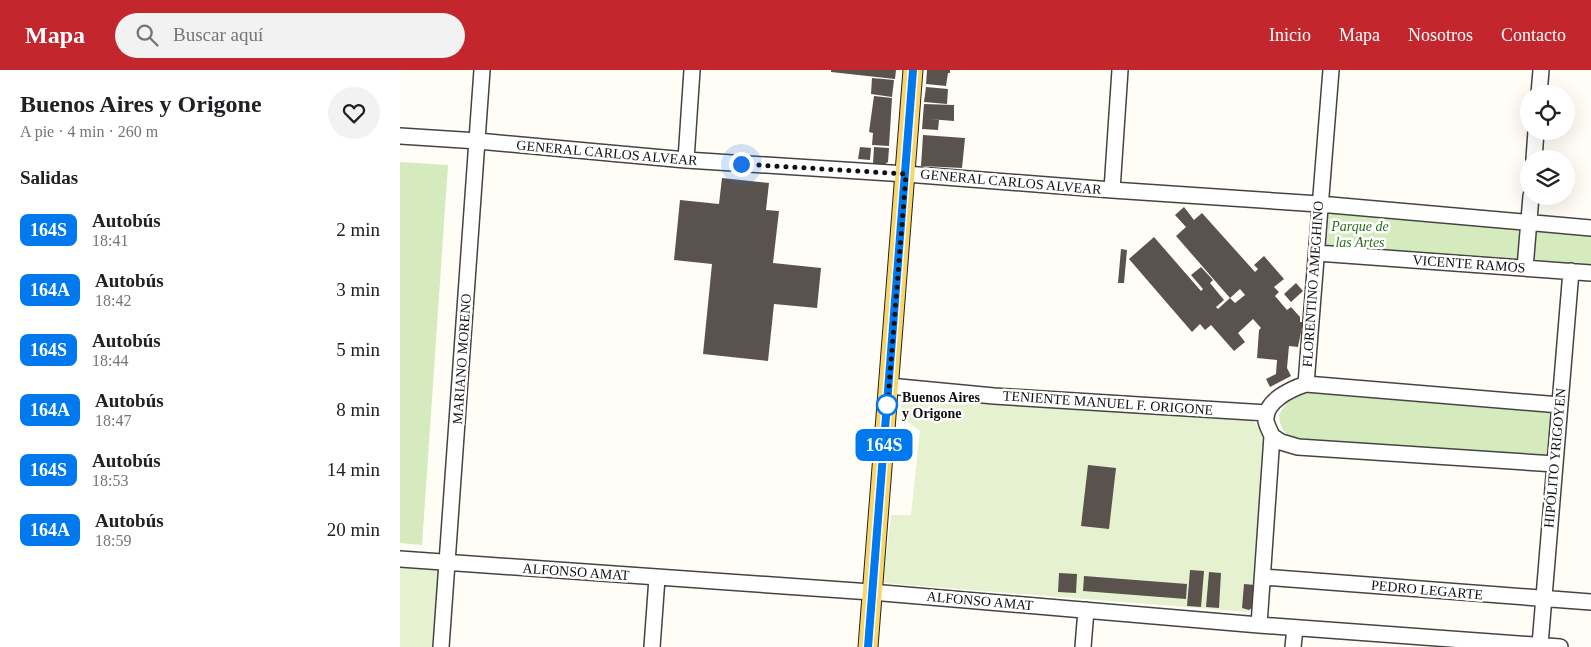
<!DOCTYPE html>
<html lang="es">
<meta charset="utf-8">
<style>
:root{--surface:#fff;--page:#f2f2f2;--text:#202124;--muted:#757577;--accent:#c4262e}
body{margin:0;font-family:"Times New Roman",serif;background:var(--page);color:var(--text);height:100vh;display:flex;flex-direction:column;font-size:19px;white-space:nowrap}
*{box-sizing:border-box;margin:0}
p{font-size:16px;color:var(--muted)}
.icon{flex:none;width:28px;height:28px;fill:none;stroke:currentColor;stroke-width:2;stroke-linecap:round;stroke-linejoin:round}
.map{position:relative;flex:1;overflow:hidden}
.details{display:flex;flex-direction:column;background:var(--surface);width:400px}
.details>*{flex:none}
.badge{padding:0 10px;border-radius:8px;font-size:18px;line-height:32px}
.controls{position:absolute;left:1120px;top:15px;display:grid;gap:10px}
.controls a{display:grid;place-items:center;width:55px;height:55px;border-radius:50%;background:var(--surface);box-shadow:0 5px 20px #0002;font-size:25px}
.you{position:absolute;width:25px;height:25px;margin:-12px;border:4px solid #fff;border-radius:50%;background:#1a73e8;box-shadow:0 0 0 8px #1a73e833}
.map>.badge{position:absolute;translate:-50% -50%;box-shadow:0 0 0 2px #fff}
h2{padding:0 20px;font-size:19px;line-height:45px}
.round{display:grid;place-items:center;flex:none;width:52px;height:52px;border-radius:26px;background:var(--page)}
.summary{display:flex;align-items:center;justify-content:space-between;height:85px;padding:0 20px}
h1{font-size:24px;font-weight:700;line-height:38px}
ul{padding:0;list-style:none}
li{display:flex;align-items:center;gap:15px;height:60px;padding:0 20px}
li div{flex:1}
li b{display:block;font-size:19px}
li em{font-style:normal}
li .badge{min-width:55px;font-weight:700;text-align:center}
header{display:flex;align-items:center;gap:30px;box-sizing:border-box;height:70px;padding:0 25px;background:var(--accent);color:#fff}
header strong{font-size:24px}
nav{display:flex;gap:28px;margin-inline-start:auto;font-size:18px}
.search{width:350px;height:45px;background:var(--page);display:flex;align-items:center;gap:12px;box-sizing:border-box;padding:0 18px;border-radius:28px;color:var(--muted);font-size:19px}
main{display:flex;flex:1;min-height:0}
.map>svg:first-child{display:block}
.green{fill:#d5ebbd}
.pitch{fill:#e6f2cf}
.building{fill:#5a524d}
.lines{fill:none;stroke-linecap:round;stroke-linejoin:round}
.minor-casing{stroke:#444;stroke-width:18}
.major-casing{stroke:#222;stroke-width:21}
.minor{stroke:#fff;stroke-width:15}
.major{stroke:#f9d66b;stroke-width:19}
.line-casing{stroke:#fff;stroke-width:11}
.line{stroke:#0079ef;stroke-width:8}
.walk{stroke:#111;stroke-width:5;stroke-dasharray:0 9}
.stop-dot{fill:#fff;stroke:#0079ef;stroke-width:2.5}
.labels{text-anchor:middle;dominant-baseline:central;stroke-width:5;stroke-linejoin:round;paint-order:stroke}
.street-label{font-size:14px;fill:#111;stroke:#fff}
.park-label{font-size:14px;font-style:italic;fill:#2f6b1f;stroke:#fff}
.stop-label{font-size:14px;font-weight:bold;fill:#111;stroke:#fff;text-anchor:start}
</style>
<header>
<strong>Mapa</strong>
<div class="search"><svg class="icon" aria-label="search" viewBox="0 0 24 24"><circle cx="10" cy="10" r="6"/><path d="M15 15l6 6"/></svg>Buscar aquí</div>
<nav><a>Inicio</a><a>Mapa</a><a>Nosotros</a><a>Contacto</a></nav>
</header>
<main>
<section class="details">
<div class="summary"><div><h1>Buenos Aires y Origone</h1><p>A pie · 4 min · 260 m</p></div><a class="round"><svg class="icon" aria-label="heart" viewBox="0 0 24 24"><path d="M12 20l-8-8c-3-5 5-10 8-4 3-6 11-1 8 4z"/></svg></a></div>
<h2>Salidas</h2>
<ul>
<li><span class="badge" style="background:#0079ef;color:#fff">164S</span><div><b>Autobús</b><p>18:41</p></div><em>2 min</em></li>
<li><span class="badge" style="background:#0079ef;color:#fff">164A</span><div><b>Autobús</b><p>18:42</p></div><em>3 min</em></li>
<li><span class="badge" style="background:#0079ef;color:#fff">164S</span><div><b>Autobús</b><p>18:44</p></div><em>5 min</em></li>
<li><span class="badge" style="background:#0079ef;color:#fff">164A</span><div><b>Autobús</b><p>18:47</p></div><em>8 min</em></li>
<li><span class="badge" style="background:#0079ef;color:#fff">164S</span><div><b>Autobús</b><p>18:53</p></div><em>14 min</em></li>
<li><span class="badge" style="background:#0079ef;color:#fff">164A</span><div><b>Autobús</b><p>18:59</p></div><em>20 min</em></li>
</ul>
</section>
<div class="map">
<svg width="1191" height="577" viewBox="0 0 1191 577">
<rect width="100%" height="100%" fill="#fffdf5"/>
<!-- green -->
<path class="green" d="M0,92l48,3 -26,380 -22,-2z
M929,143l262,22v34l-265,-20z
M909,323l243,20 -2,42 -256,-16c-11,-6 -14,-12 -15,-24 7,-13 15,-21 30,-22z"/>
<!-- pitch -->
<path class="pitch" d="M502,323l351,28 13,14 -11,172 -6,5 -366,-29 8,-68h20l9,-84 -20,-15z
M0,497l38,3 -6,77h-32z"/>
<!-- building -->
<path class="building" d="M431,0h65l-1,9 -64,-7z
M527,0h23v3h-2l-2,13 -20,-2z
M472,8l22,2 -2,17 -21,-3z
M526,17l22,2 -1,15 -23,-2z
M474,26l18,2 -3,48 -17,-1 1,-12 -4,-1z
M524,34l30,1v16l-25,-2 10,1 -1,10 -16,-1z
M523,65l42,3 -3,30 -41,-2z
M460,77l11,1 -1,12 -12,-1z
M474,77l15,1 -1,14 -3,2h-12z
M322,108l47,5 -3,27 13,1 -6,52 48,5 -4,40 -43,-4 -6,57 -65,-7 9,-90 -38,-4 6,-60 39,4z
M784,137l10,13 8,-7 53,59 3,-3 -4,-4 10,-9 20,23 -10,8 5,5 -4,4 12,14 4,-3 9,10v5h3l-5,25 -9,-1 -2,22 4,8 -21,11 -4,-8 10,-5 1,-14 -20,-2 2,-28 2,-2 -8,-9 -15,14 7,9 -11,9 -23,-26 -6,5 -5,-6 -8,8 -63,-73 25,-22 47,54 2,-2 -12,-14 10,-8 12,13 -3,3 14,17 -8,7 2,2 12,-11 5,5 10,-8 -5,-6 -10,9 -54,-62 10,-9 -11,-12z
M721,179l6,1 -3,33h-6z
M896,213l7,8 -12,11 -7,-8z
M688,395l28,3 -7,61 -28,-3z
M790,500l14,1 -3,36 -14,-1z
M809,502l12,1 -2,35 -13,-1z
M659,503l18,1 -1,19 -18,-1z
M684,506l103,8 -1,15 -103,-8z
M844,514l11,1 -2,22 -4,3 -7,-2z"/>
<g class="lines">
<!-- minor casing -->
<g class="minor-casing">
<path id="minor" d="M1139,24l2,-24
M0,66l78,5 208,19 220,14 206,16 207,14 272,24
M1134,89l2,-28
M286,90l6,-90
M712,120l8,-120
M917,183l274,20
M1125,198l6,-72
M906,314l25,-314
M489,316l105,10 273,17
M872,366l9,6 17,5 257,17
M0,489l471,33 388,33 301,22
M863,507l328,25
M859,555l13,-189c-2,-5 -5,-10 -6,-15 -2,-20 25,-32 40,-37l254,21
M1140,575l31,-374
M41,577l41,-577
M252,577l5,-69
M683,577l3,-37
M893,577l2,-19"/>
</g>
<!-- major casing -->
<g class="major-casing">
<path id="major" d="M468,577l45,-577"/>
</g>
<!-- minor -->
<use href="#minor" class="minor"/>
<!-- major -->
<use href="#major" class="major"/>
</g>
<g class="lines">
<!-- line casing -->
<g class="line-casing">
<path id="line" d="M468,577l45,-577"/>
</g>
<!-- line -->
<use href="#line" class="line"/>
<!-- walk -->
<path class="walk" d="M341,94l165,10 -19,238v-7"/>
</g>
<!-- markers -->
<circle class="stop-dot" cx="487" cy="335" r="10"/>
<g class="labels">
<!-- street labels -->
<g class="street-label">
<text transform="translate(207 83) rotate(5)">GENERAL CARLOS ALVEAR</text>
<text transform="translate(611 112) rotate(5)">GENERAL CARLOS ALVEAR</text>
<text transform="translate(1069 194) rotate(4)">VICENTE RAMOS</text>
<text transform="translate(913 214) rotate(-86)">FLORENTINO AMEGHINO</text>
<text transform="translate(62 289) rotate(-86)">MARIANO MORENO</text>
<text transform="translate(708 333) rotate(4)">TENIENTE MANUEL F. ORIGONE</text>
<text transform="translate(1155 388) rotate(-85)">HIPÓLITO YRIGOYEN</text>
<text transform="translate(176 502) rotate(4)">ALFONSO AMAT</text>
<text transform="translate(1027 520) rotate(5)">PEDRO LEGARTE</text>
<text transform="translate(580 531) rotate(5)">ALFONSO AMAT</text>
</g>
<!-- park labels -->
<g class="park-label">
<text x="960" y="156">Parque de<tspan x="960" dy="16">las Artes</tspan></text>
</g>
<!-- stop labels -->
<g class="stop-label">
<text x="502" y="327">Buenos Aires<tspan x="502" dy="16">y Origone</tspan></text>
</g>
</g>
</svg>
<div class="controls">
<a><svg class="icon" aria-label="locate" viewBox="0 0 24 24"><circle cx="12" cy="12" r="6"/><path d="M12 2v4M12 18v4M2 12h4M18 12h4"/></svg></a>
<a><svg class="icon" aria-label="layers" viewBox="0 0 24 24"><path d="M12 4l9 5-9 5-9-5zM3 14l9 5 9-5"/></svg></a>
</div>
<div class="you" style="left:341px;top:94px"></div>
<b class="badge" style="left:484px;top:375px;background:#0079ef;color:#fff">164S</b>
</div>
</main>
